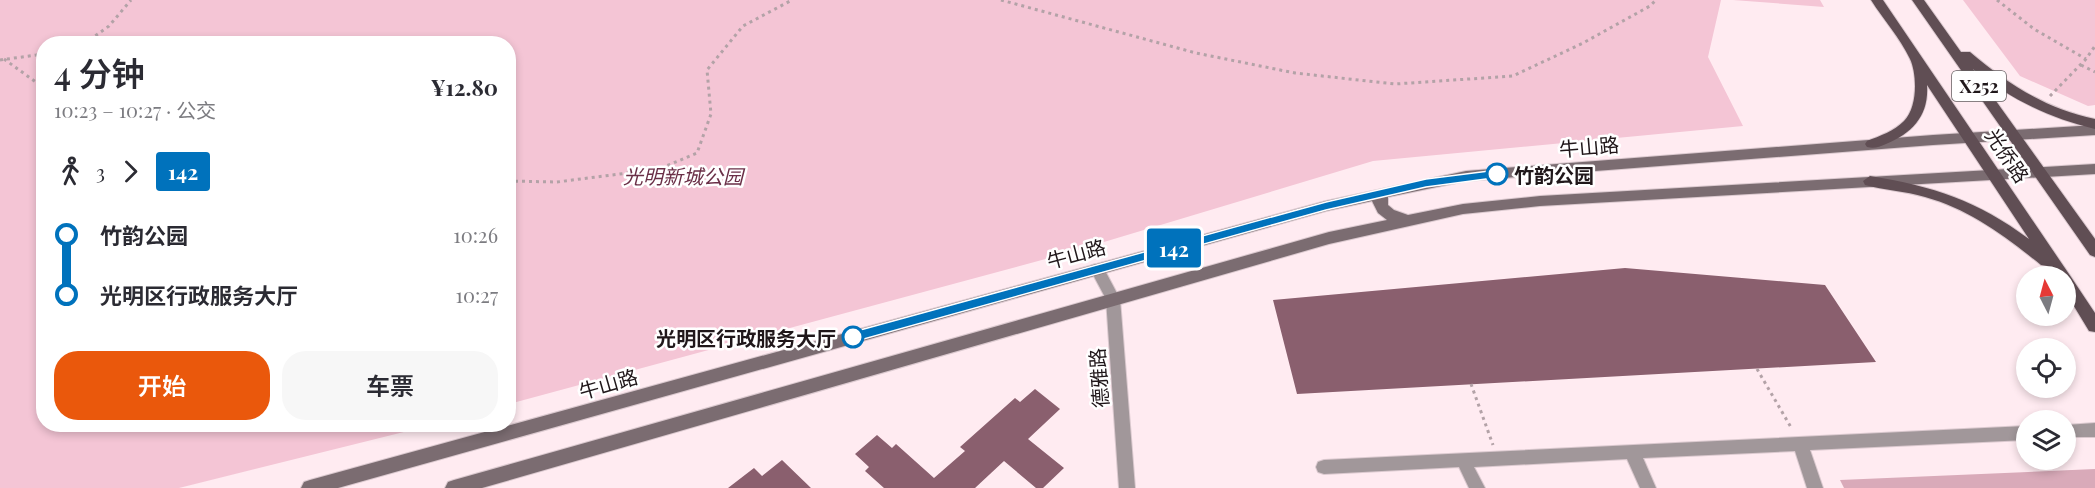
<!DOCTYPE html>
<html lang="zh">
<meta charset="utf-8">
<style>
:root{--surface:#fff;--page:#f7f7f7;--text:#2b2b33;--muted:#7c7c81;--accent:#ea580c}
body{margin:0;font-family:"Playfair Display","Noto Sans SC",serif;background:var(--page);color:var(--text);height:100vh;display:flex;flex-direction:column;font-size:22px;white-space:nowrap}
*{box-sizing:border-box;margin:0}
p{font-size:20px;color:var(--muted)}
.icon{flex:none;width:33px;height:33px;fill:none;stroke:currentColor;stroke-width:2;stroke-linecap:round;stroke-linejoin:round}
.map{position:relative;flex:1;overflow:hidden}
.drawer{position:absolute;left:36px;top:36px;width:480px;height:396px;display:flex;flex-direction:column;background:var(--surface);border-radius:24px;box-shadow:0 3px 9px #0003}
.drawer>*{flex:none}
.badge{padding:0 12px;border-radius:4px;font-size:21px;line-height:39px}
.needle{width:39px;rotate:354deg}
.tools{position:absolute;left:2016px;top:266px;display:grid;gap:12px}
.tools a{display:grid;place-items:center;width:60px;height:60px;border-radius:50%;background:var(--surface);box-shadow:0 3px 9px #0003;font-size:30px}
.map>.badge{position:absolute;translate:-50% -50%;box-shadow:0 0 0 3px #fff}
.legs{display:flex;align-items:center;gap:9px;height:66px;padding:0 18px;font-size:20px}
.legs p{margin-inline-start:auto}
.summary{display:flex;align-items:center;justify-content:space-between;height:102px;padding:0 18px}
h1{font-size:33px;font-weight:600;line-height:45px}
.cta{display:flex;gap:12px;margin-top:auto;padding:12px 18px}
.cta a{flex:1;height:69px;border-radius:24px;background:var(--accent);color:#fff;font-size:24px;font-weight:600;line-height:69px;text-align:center}
.cta a+a{background:var(--page);color:var(--text)}
ul{padding:0 18px;list-style:none}
li{display:flex;align-items:center;gap:21px;height:60px;font-size:22px}
li i{display:grid;place-items:center;width:9px;height:100%;margin:0 8px;background:currentColor}
li i::after{content:'';width:15px;height:15px;margin:-8px;border:4px solid;border-radius:50%;background:var(--surface)}
li p{margin-inline-start:auto}
li:first-child i{background:linear-gradient(#0000 50%,currentColor 0)}
li:last-child i{background:linear-gradient(currentColor 50%,#0000 0)}
.map>svg:first-child{display:block}
.green{fill:#f4c5d5}
.forest{fill:#d9aab9}
.building{fill:#8a5f6e}
.lines{fill:none;stroke-linecap:round;stroke-linejoin:round}
.street-casing{stroke:#dbc9cf;stroke-width:2}
.secondary-casing{stroke:#dbc9cf;stroke-width:2}
.primary-casing{stroke:#dbc9cf;stroke-width:2}
.path{stroke:#b3a2a7;stroke-width:3;stroke-dasharray:3 4;stroke-linecap:butt}
.street{fill:#a1979a;fill-rule:evenodd}
.secondary{fill:#7b6c71;fill-rule:evenodd}
.primary{fill:#604e54;fill-rule:evenodd}
.line-1{fill:#0072bc;stroke:#fff;stroke-width:1.5}
.stop-1-dot{fill:#fff;stroke:#0072bc;stroke-width:3}
.labels{text-anchor:middle;dominant-baseline:central;stroke-width:5;stroke-linejoin:round;paint-order:stroke}
.shield{fill:#fff;stroke:#635d5f;stroke-width:1.5}
.shield-label{font-size:18px;font-weight:bold;fill:#20171a}
.street-label{font-size:20px;fill:#20171a;stroke:#fff}
.stop-label{font-size:20px;font-weight:bold;fill:#20171a;stroke:#fff;text-anchor:start}
.park-label{font-size:20px;font-style:italic;fill:#6a2f47;stroke:#fff}
</style>
<div class="map">
<svg width="2095" height="488" viewBox="0 0 2095 488">
<rect width="100%" height="100%" fill="#ffebf1"/>
<!-- green -->
<path class="green" d="M0,0h1721l-13,57 35,69 -370,35 -309,93 -555,150 -1,-360h-464v380l388,1 -253,63h-179z
M1733,0h87l4,7z
M1963,0h132v105l-7,1 -68,-30z"/>
<!-- forest -->
<path class="forest" d="M2095,469v19h-251l-4,-8z"/>
<!-- building -->
<path class="building" d="M1625,268l200,17 51,77 -579,32 -24,-94z
M1035,389l25,20 -32,30 36,29 -21,20h-7l-32,-27 -29,27h-91l-19,-17 4,-4 -14,-13 22,-19 15,13 4,-4 38,34 31,-27 -5,-4 55,-49 5,4z
M782,460l29,28h-83l26,-20 8,8z"/>
<g class="lines">
<!-- street casing -->
<g class="street-casing">
<path id="street" d="M1097,264l5,1 18,34 15,189h-16l-13,-189 -16,-30 2,-4z
M2095,423v14h-29v-12z
M2026,426v14l-216,10 13,38h-16l-12,-37 -152,7 13,30h-16l-13,-29 -153,8 11,21h-16l-10,-21 -135,7 -6,-2 -2,-5 2,-5 6,-2z"/>
</g>
<!-- secondary casing -->
<g class="secondary-casing">
<path id="secondary" d="M2095,125v10l-162,10 -467,36 -78,16v8l6,5 14,5 55,-11 77,-8 555,-32v10l-555,32 -77,8 -134,30 -847,244h-37l3,-6 6,-2 875,-248 58,-12 -9,-7 -6,-12 -46,10 -988,277h-37l3,-6 6,-2 1016,-279 140,-30 467,-36z"/>
</g>
<!-- primary casing -->
<g class="primary-casing">
<path id="primary" d="M1871,0h12l188,277 24,36v19l-6,-1 -23,-38v-17h-12l-7,-10 -6,-1c-36,-29 -72,-56 -116,-68 -20,-6 -41,-7 -60,-12l-2,-4 7,-5c63,10 108,25 159,63l-102,-154c2,30 -14,48 -41,59 -7,3 -12,5 -19,3l-2,-3 2,-3c13,-5 27,-10 37,-20 14,-14 13,-47 6,-62 -10,-21 -27,-40 -39,-59z
M1912,0h12l37,52h9c38,32 76,57 125,67v10c-46,-11 -85,-30 -122,-60l122,170v18l-5,-2z"/>
</g>
<!-- path -->
<path class="path" d="M1001,0l195,53 99,20 100,11 118,-8 70,-33 67,-37 6,-6
M1997,0l37,29 52,30
M84,44l25,-18 22,-26
M4,59l40,29
M0,60l44,-6
M2081,65l14,7
M2050,96l36,-37 9,-13
M508,181l49,1 102,-13 38,-16 14,-39 -4,-44 36,-44 49,-26
M1757,369l35,60
M1471,384l22,61"/>
<!-- street -->
<use href="#street" class="street"/>
<!-- secondary -->
<use href="#secondary" class="secondary"/>
<!-- primary -->
<use href="#primary" class="primary"/>
</g>
<!-- line-1 -->
<path class="line-1" d="M1497,170l4,1v6l-75,10 -100,23 -473,132 -6,-5 6,-5 473,-130 100,-23z"/>
<!-- markers -->
<g class="stop-1-dot">
<circle cx="1497" cy="174" r="10"/>
<circle cx="853" cy="337" r="10"/>
</g>
<g class="labels">
<!-- shield labels -->
<rect class="shield" x="1952" y="71" width="54" height="30" rx="4.5"/>
<g class="shield-label">
<text x="1979" y="86">X252</text>
</g>
<!-- street labels -->
<g class="street-label">
<text transform="translate(1589 146) rotate(-5)">牛山路</text>
<text transform="translate(2008 155) rotate(56)">光侨路</text>
<text transform="translate(1076 253) rotate(-15)">牛山路</text>
<text transform="translate(1098 378) rotate(-94)">德雅路</text>
<text transform="translate(608 383) rotate(-16)">牛山路</text>
</g>
<!-- stop labels -->
<g class="stop-label">
<text x="1514" y="174">竹韵公园</text>
<text x="836" y="337" text-anchor="end">光明区行政服务大厅</text>
</g>
<!-- park labels -->
<g class="park-label">
<text x="683" y="175">光明新城公园</text>
</g>
</g>
</svg>
<div class="tools">
<a><svg class="needle" viewBox="-14 -14 28 28"><path d="M0-13l5 13h-10z" fill="#e53935"/><path d="M0 13l5-13h-10z" fill="#7c7c81"/></svg></a>
<a><svg class="icon" aria-label="locate" viewBox="0 0 24 24"><circle cx="12" cy="12" r="6"/><path d="M12 2v4M12 18v4M2 12h4M18 12h4"/></svg></a>
<a><svg class="icon" aria-label="layers" viewBox="0 0 24 24"><path d="M12 4l9 5-9 5-9-5zM3 14l9 5 9-5"/></svg></a>
</div>
<b class="badge" style="left:1174px;top:248px;background:#0072bc;color:#fff">142</b>
<section class="drawer">
<div class="summary"><div><h1>4 分钟</h1><p>10:23 – 10:27 · 公交</p></div><b>¥12.80</b></div>
<div class="legs"><svg class="icon" aria-label="walk" viewBox="0 0 24 24"><circle cx="13" cy="4" r="2"/><path d="M13 8l-2 6 4 7M11 14l-3 7M7 12l3-4h3l4 4"/></svg>3<svg class="icon" aria-label="forward" viewBox="0 0 24 24"><path d="M9 5l7 7-7 7"/></svg><b class="badge" style="background:#0072bc;color:#fff">142</b></div>
<ul>
<li><i style="color:#0072bc"></i><b>竹韵公园</b><p>10:26</p></li>
<li><i style="color:#0072bc"></i><b>光明区行政服务大厅</b><p>10:27</p></li>
</ul>
<div class="cta"><a>开始</a><a>车票</a></div>
</section>
</div>
